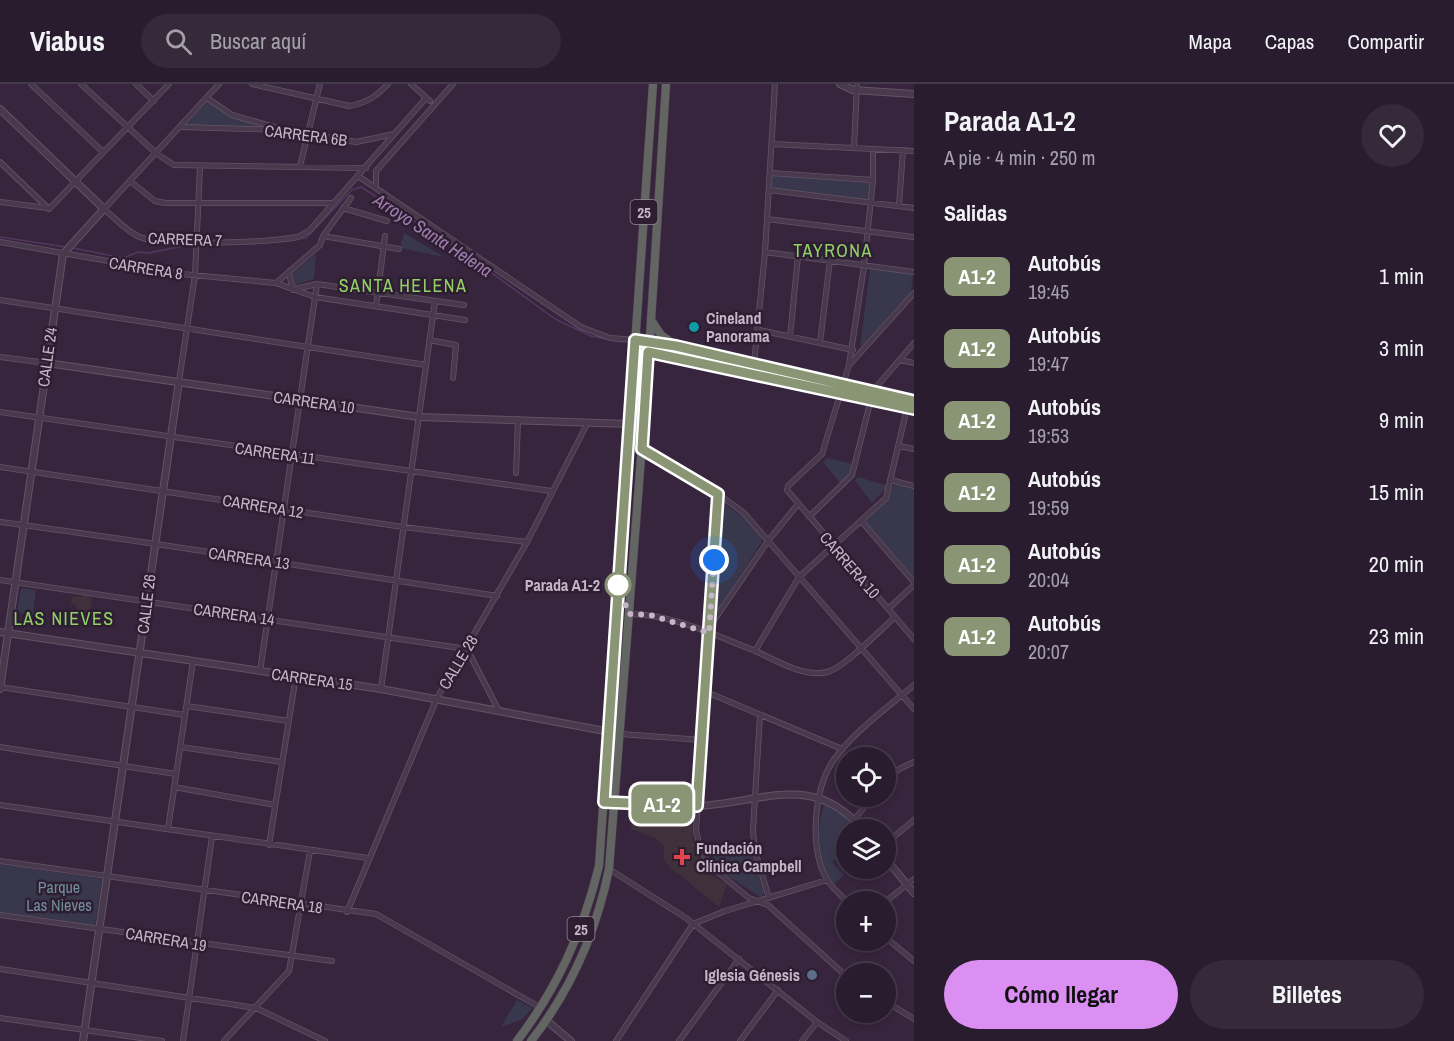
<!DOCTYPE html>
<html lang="es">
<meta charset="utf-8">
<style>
:root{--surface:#291c2e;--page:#35293a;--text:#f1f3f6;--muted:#a5a1aa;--line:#453a4a;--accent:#dc8ff3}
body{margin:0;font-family:"Archivo Narrow",sans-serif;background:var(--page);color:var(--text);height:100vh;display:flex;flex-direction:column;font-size:22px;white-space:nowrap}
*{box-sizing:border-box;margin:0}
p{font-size:20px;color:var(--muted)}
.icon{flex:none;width:33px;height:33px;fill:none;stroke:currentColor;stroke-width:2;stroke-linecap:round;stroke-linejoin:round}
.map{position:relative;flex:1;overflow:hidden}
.side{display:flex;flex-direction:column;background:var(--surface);width:540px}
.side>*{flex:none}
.badge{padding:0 12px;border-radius:9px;font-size:21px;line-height:39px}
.controls{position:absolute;left:836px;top:663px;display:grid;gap:12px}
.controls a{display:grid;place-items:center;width:60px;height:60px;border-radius:50%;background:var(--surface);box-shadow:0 3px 9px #0003,0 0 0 2px var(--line);font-size:30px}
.you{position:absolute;width:30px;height:30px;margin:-15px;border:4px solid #fff;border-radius:50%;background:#1a73e8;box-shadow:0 0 0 9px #1a73e833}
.map>.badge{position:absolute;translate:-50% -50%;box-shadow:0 0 0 3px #fff}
h2{padding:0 30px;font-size:22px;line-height:54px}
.round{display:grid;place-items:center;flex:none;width:63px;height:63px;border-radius:32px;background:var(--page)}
.headline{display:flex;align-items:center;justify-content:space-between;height:102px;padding:0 30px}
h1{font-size:28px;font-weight:700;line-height:45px}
.action{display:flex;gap:12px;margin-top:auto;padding:12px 30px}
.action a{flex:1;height:69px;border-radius:36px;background:var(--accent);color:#111;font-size:24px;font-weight:700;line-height:69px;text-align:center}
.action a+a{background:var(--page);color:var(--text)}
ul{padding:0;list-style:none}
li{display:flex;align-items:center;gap:18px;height:72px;padding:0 30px}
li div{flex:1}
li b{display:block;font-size:22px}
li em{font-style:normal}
li .badge{min-width:66px;font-weight:700;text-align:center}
header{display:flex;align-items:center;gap:36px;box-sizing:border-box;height:84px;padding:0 30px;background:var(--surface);border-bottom:2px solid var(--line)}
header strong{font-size:28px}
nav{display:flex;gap:33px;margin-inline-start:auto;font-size:21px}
.search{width:420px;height:54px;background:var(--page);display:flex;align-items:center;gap:15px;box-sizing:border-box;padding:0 21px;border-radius:33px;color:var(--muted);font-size:22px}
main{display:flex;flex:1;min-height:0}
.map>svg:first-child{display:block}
.medical{fill:#3f313b}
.green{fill:#38374c}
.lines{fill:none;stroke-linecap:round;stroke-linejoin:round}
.stream{stroke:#54375f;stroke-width:1.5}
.minor-casing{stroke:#635468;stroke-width:6}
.tertiary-casing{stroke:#635468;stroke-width:8}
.trunk-casing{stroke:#504155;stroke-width:9}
.minor{stroke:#48394d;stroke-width:4.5}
.tertiary{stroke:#48394d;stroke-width:6}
.trunk{stroke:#626562;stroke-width:8}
.line-casing{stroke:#fff;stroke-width:14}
.line{stroke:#8a9575;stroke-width:9}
.walk{stroke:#c4b5c8;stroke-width:6;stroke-dasharray:0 10.8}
.culture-dot{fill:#0f9aa8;stroke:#2d1e32;stroke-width:2}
.stop-dot{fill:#fff;stroke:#8a9575;stroke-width:3}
.health-dot{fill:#e0444e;stroke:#2d1e32;stroke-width:2}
.service-dot{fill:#5c6f8a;stroke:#2d1e32;stroke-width:2}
.labels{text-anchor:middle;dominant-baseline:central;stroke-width:5;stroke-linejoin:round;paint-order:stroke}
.shield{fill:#2d1e32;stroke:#97889b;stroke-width:1.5}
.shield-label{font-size:15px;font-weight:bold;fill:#c4b5c8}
.street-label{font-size:16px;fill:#c4b5c8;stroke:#2d1e32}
.poi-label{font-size:16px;font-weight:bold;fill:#c4b5c8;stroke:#2d1e32;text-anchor:start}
.stop-label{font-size:16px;font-weight:bold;fill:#c4b5c8;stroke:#2d1e32;text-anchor:end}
.park-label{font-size:16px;fill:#748e9d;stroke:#2d1e32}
.water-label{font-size:18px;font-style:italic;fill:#a17eaf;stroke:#2d1e32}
.neighbourhood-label{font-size:18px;letter-spacing:1.5px;fill:#93d068;stroke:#2d1e32}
</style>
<header>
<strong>Viabus</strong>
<div class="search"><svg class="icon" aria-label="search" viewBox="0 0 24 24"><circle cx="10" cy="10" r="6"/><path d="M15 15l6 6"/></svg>Buscar aquí</div>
<nav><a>Mapa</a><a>Capas</a><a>Compartir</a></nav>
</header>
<main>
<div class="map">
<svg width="914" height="957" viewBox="0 0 914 957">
<rect width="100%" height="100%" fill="#37253d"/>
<!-- medical -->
<path class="medical" d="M83,509l9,6 -4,24 -13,-2 2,-16 -6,-1 1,-8 10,1z
M633,723l28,2 9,3 2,-3h19l2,31 6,13 10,21 18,10 -8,23 -48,-39 -7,-8v-14l-9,-8 -24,-9z"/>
<!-- green -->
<path class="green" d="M208,17l16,11 41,16 -79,-3z
M772,90l99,8v19l-99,-12z
M404,149l40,24 -44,-9z
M316,170l-2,25 -19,6 -2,-12z
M870,184l43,6 -2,18 -51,56z
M827,374l26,6 -2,10 -10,10 -18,-22z
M858,393l30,9 -16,17 -17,-23z
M894,400l20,5v88l-51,-58 28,-28z
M719,417l26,17 18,22 -49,76z
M21,504l15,2 -3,25 -16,-3z
M824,720l12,6 21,19 -11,1v21l-14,11 12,13 -10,9c-18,-23 -18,-55 -10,-80z
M749,763l16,47 -5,3 -41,-27 -9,-12 12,-6z
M0,780l102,15 -7,47 -95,-14z
M517,916l15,8 -9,11 -22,8z"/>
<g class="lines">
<!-- stream -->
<path class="stream" d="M0,153l66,10
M250,160l56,-6 46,-48 9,-3 102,65 92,67 36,17 32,6
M73,164l50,10 15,-6 11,1 39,-8
M758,285l22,6"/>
<!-- minor casing -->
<g class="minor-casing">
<path id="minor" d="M31,0l72,68
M81,0l76,70 17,11 192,3
M136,0l18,17
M219,0l-115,125c11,9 23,23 36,28 24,10 131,5 158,0l12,-7 116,-132
M252,0l97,22c17,-3 27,-9 39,-22
M411,0l19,17
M207,14l25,17 46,13
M181,43l105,3 70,12 38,-8
M772,60l142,7
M854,64l3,-64
M873,65v31l-9,86 -15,99 -27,89 -34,32 -1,4 127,149
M0,78l49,47
M300,82l20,-82
M770,89l103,7
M358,92l223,151 29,11 25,2
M130,97l25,20 10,2h169
M376,104v-17l77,-87
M769,106l145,18
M0,118l48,6
M899,122l4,-56
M343,124l44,13
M49,125l120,-125
M767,135l147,18
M323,152l76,13
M0,158l182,32 94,9 39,14 150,23
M765,168l149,20
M289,189l4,17
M276,199l44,-38 3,-9 28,-38
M295,205l22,-5 147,21
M0,216l426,65
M376,222l9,-70
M759,246l94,20
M790,253l8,-81
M429,256l27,5 -3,33
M820,259l10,-83
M0,273l47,6
M900,276l14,3
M851,279l63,-70
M754,280l11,-112 10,-168
M179,297l16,-106 5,-108
M0,328l551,79
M899,362l15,3
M641,365l77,45 26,19 170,196
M0,383l403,60 124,15
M516,389l2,-54
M891,396l23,6
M718,410l-22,337 5,20 13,18 35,29 19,7 78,71
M809,433l43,-42 21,-84 41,-48
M0,438c166,22 331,49 497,74
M862,438l52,60
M0,496l467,69 32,62
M888,525l26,-24
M629,530c43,0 85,21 124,36 21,9 50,28 74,22 17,-4 53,-42 68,-55
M710,542l58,-85 30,-37
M755,567l44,-74 87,-79 21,-90
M260,587l57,-387
M0,603l185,28
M381,605l54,-388
M704,607l138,58
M187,622l102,15
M760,631l-7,115 2,21 14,47
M621,650l80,6
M0,663l176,27
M181,663l101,15
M885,700l14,-15 15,-7
M174,703l101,18
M0,721l368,53
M854,736l19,-24
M168,745l25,-168
M885,760l29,-24
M269,761l27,-169
M0,777l376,53 165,94
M609,785l77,49 131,104 29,19
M847,818c-6,-7 -14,-13 -19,-21 -19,-30 -15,-90 5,-120 20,-29 54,-53 81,-76
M885,818l29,-23
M347,828l90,-214 90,-156 61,-120
M0,831l332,46
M885,853l29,24
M0,885l256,39 69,33
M885,917l29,18
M0,934l162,23
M183,957l29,-204
M224,957l65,-70 21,-120
M616,957l77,-117 32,-13 102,-31
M679,957l60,-82
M740,957l38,-51
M802,957l15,-19"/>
</g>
<!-- tertiary casing -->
<g class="tertiary-casing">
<path id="tertiary" d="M840,0l13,6 61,4
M0,25l104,100 -41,45 -63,435
M635,256l41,6 238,55
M634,266l280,59
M47,279l372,54 211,7
M0,548l381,57 240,45
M604,718c30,2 61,4 91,4 61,-1 119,-37 167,24
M885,774l29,35
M547,937l24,20
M83,957l96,-660"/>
</g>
<!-- trunk casing -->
<g class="trunk-casing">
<path id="trunk" d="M651,236l10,15 15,11
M517,957c41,-54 66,-110 82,-175l54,-782
M531,957c40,-51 65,-108 78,-172l39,-501 18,-284"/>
</g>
<!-- minor -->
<use href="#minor" class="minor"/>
<!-- tertiary -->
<use href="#tertiary" class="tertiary"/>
<!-- trunk -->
<use href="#trunk" class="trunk"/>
</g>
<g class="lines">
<!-- line casing -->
<g class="line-casing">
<path id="line" d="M914,317l-238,-55 -41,-6 -31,462 93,4 21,-312 -76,-45 6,-97 266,57"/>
</g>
<!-- line -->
<use href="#line" class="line"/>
<!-- walk -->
<path class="walk" d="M618,501l11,29 21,1 59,18 5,-73"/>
</g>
<!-- markers -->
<circle class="culture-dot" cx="694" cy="243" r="6"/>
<circle class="stop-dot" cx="618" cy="501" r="12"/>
<path class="health-dot" d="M679 764h6v6h6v6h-6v6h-6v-6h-6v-6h6z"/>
<circle class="service-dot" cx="812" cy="891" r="6"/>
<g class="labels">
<!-- shield labels -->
<g class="shield">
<rect x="630.5" y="116" width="27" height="24" rx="4.5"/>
<rect x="567.5" y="833" width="27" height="24" rx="4.5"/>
</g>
<g class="shield-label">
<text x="644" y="128">25</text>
<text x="581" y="845">25</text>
</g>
<!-- street labels -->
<g class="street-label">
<text transform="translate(306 51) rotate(7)">CARRERA 6B</text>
<text transform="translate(185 155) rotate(2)">CARRERA 7</text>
<text transform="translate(146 184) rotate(9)">CARRERA 8</text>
<text transform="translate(47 273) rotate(-82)">CALLE 24</text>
<text transform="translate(314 318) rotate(8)">CARRERA 10</text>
<text transform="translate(275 369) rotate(8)">CARRERA 11</text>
<text transform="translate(263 422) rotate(9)">CARRERA 12</text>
<text transform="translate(249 474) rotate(8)">CARRERA 13</text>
<text transform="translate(850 481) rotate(49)">CARRERA 10</text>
<text transform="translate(146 520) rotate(-83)">CALLE 26</text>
<text transform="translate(234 530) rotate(8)">CARRERA 14</text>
<text transform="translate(458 578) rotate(-59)">CALLE 28</text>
<text transform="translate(312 595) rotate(8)">CARRERA 15</text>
<text transform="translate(282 818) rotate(8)">CARRERA 18</text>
<text transform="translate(166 855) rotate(9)">CARRERA 19</text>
</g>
<!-- poi labels -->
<g class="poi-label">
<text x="706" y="234">Cineland<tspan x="706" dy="18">Panorama</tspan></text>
<text x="696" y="764">Fundación<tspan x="696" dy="18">Clínica Campbell</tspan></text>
<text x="800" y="891" text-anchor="end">Iglesia Génesis</text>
</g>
<!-- stop labels -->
<g class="stop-label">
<text x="600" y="501">Parada A1-2</text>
</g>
<!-- park labels -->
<g class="park-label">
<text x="59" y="803">Parque<tspan x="59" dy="18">Las Nieves</tspan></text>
</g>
<!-- water labels -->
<g class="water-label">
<text transform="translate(433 151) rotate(33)">Arroyo Santa Helena</text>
</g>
<!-- neighbourhood labels -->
<g class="neighbourhood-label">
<text x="833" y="166">TAYRONA</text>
<text x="403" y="201">SANTA HELENA</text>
<text x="64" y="534">LAS NIEVES</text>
</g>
</g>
</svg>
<div class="controls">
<a><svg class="icon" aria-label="locate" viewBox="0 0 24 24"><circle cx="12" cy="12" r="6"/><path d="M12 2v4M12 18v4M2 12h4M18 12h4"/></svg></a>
<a><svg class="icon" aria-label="layers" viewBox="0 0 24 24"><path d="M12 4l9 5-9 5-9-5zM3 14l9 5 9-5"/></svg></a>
<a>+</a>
<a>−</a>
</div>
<div class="you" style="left:714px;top:476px"></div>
<b class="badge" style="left:662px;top:720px;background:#8a9575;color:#fff">A1-2</b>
</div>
<section class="side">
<div class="headline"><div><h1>Parada A1-2</h1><p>A pie · 4 min · 250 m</p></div><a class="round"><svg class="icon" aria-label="heart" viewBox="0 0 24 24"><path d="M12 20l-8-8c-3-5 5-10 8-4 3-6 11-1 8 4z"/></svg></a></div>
<h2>Salidas</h2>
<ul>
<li><span class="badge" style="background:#8a9575;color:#fff">A1-2</span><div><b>Autobús</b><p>19:45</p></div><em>1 min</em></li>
<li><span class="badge" style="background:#8a9575;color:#fff">A1-2</span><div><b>Autobús</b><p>19:47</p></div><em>3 min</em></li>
<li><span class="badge" style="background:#8a9575;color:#fff">A1-2</span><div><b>Autobús</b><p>19:53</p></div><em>9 min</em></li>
<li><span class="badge" style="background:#8a9575;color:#fff">A1-2</span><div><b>Autobús</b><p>19:59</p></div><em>15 min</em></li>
<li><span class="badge" style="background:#8a9575;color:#fff">A1-2</span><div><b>Autobús</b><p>20:04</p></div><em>20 min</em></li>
<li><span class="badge" style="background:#8a9575;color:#fff">A1-2</span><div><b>Autobús</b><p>20:07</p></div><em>23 min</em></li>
</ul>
<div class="action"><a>Cómo llegar</a><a>Billetes</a></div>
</section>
</main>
